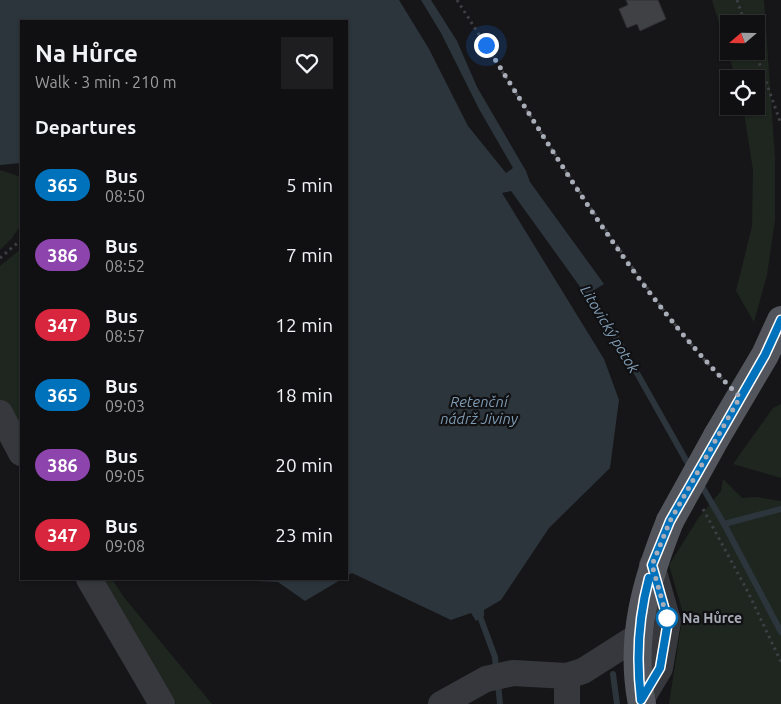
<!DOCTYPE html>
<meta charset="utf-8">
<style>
:root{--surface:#101012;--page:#1e1e20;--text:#f1f3f6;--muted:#9c9d9f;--line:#303032}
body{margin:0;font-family:Ubuntu,sans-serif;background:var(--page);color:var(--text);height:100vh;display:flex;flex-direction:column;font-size:19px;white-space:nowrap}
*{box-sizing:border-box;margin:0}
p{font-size:16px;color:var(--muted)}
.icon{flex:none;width:28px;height:28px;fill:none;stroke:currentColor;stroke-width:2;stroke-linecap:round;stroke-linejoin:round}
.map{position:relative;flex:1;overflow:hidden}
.side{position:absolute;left:20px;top:20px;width:328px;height:560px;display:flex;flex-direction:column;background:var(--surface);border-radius:0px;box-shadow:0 1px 4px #0004,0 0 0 1px var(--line)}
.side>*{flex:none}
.badge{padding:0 10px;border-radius:16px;font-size:18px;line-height:32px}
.needle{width:32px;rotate:250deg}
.buttons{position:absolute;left:720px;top:15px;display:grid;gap:10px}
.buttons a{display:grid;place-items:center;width:45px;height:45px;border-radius:0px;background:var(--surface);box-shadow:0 1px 4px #0004,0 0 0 1px var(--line);font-size:25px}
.you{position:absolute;width:25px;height:25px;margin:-12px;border:4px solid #fff;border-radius:50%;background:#1a73e8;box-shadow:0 0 0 8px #1a73e833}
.map>.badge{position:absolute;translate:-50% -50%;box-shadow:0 0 0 2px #fff}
h2{padding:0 15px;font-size:19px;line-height:45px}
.round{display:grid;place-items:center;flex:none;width:52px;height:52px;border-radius:0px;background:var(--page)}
.summary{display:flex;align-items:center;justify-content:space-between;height:85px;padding:0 15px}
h1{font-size:24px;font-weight:600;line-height:38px}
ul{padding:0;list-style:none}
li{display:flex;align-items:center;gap:15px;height:70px;padding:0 15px}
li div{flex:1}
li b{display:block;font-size:19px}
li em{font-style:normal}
li .badge{min-width:55px;font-weight:700;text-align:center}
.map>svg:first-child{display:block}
.green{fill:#1e261f;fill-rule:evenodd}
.water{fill:#2c353c}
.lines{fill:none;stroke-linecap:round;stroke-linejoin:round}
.stream{stroke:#2c353c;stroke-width:6}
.building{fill:#404145;stroke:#303034}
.path{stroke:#3d3f44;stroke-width:3;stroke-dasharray:2.5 4;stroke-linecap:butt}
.minor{stroke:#37383d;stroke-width:26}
.major{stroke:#53555c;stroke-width:28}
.major-bridge{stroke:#53555c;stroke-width:28}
.line-casing{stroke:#fff;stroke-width:11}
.line{stroke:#0072bc;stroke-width:8}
.walk{stroke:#a8adb8;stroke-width:5;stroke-dasharray:0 9}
.stop-dot{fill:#fff;stroke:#0072bc;stroke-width:2.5}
.labels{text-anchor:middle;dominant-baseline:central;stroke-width:4.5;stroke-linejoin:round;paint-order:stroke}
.stop-label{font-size:14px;font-weight:bold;fill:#a8adb8;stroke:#111113;text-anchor:start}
.water-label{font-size:15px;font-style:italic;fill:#7f9bb3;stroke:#111113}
</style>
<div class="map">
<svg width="781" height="704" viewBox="0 0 781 704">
<rect width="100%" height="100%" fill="#161618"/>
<!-- green -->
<path class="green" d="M712,0h52l11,158v62l-8,55 -13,47 -18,-31 16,-65 1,-56 -10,-64h13v-27h-20zM729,24h27v27h-27z
M0,170l21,7v48l-9,13 -12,12z
M21,249v191l-21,-39v-135z
M781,404v74l-48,-14 40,-56z
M723,479l19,19 14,-1 25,4v203h-112l14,-91 -14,-48 30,-48 22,-26z
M95,579h17l11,17 89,108h-36l-28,-36z"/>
<!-- water -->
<path class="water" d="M0,0h399l30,49 39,77 38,47 7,-5 -34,-59 -38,-76 -20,-33h10l26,41 20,46 49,84 4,11 74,102 -18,11 -75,-104 -9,2 102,166 15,41 -9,68 -61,60 -48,72 -17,10v6l-8,5 -5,-8 -20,7 -99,-47 -6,3v-555h-325v142l-21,2z
M253,579h89l-37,22 -27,-19 -24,-1z"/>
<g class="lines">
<!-- stream -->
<path class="stream" d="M585,288l39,62 67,119
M700,483l24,41 57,108
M724,524l57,-15
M478,611l17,46 1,13
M613,674l4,30
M498,683l2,21"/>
</g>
<!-- building -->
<path class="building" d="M626,0h32l8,19 -26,12 -3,-7 -10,4 -8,-19 9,-4z"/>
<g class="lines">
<!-- path -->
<path class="path" d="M457,0c55,86 108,174 168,257 30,43 61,84 97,122
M737,0l8,24
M755,51l26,73
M0,258l21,-18
M703,509l45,83 33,70"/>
<!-- minor -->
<path class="minor" d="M0,413l21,40
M89,579l73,125
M641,700l19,-32 8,-47 -16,-56
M441,704l45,-25 27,-6 54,3 16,-5 55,-35
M567,704v-28"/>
<!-- major -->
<path class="major" d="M717,436l48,-81 16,-35
M642,704c-13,-65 4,-123 28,-183"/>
<!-- major-bridge -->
<path class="major-bridge" d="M670,521l47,-85"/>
</g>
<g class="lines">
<!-- line casing -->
<g class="line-casing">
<path id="line" d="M649,578c-11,41 -13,80 -8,122l19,-32 8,-47 -16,-56 18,-44 95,-166 16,-35"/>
</g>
<!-- line -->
<use href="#line" class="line"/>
<!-- walk -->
<path class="walk" d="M486,45c77,122 151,249 254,352l-70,124 -18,44 16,56 -1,-3"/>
</g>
<!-- markers -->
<circle class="stop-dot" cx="667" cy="618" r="10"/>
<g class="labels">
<!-- stop labels -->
<g class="stop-label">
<text x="682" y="618">Na Hůrce</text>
</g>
<!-- water labels -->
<g class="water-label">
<text transform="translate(610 329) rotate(59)">Litovický potok</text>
<text x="479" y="401">Retenční<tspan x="479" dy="17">nádrž Jiviny</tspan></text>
</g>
</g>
</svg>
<div class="buttons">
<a><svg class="needle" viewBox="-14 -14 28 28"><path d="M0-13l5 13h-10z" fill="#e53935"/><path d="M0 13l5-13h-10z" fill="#9c9d9f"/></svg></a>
<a><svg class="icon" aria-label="locate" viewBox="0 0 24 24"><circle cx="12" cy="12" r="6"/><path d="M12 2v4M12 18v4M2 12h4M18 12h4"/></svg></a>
</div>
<div class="you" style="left:486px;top:45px"></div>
<section class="side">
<div class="summary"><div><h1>Na Hůrce</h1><p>Walk · 3 min · 210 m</p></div><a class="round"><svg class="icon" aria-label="heart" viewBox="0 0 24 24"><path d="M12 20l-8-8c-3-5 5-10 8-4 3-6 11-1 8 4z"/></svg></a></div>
<h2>Departures</h2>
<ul>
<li><span class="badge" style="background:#0072bc;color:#fff">365</span><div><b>Bus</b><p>08:50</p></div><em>5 min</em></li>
<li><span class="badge" style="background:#8e44ad;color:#fff">386</span><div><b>Bus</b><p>08:52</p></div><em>7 min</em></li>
<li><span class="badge" style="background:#d7263d;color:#fff">347</span><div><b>Bus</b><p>08:57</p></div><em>12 min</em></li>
<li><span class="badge" style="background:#0072bc;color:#fff">365</span><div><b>Bus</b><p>09:03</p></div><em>18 min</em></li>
<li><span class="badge" style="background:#8e44ad;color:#fff">386</span><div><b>Bus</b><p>09:05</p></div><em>20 min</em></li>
<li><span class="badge" style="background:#d7263d;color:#fff">347</span><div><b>Bus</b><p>09:08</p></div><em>23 min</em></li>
</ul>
</section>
</div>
